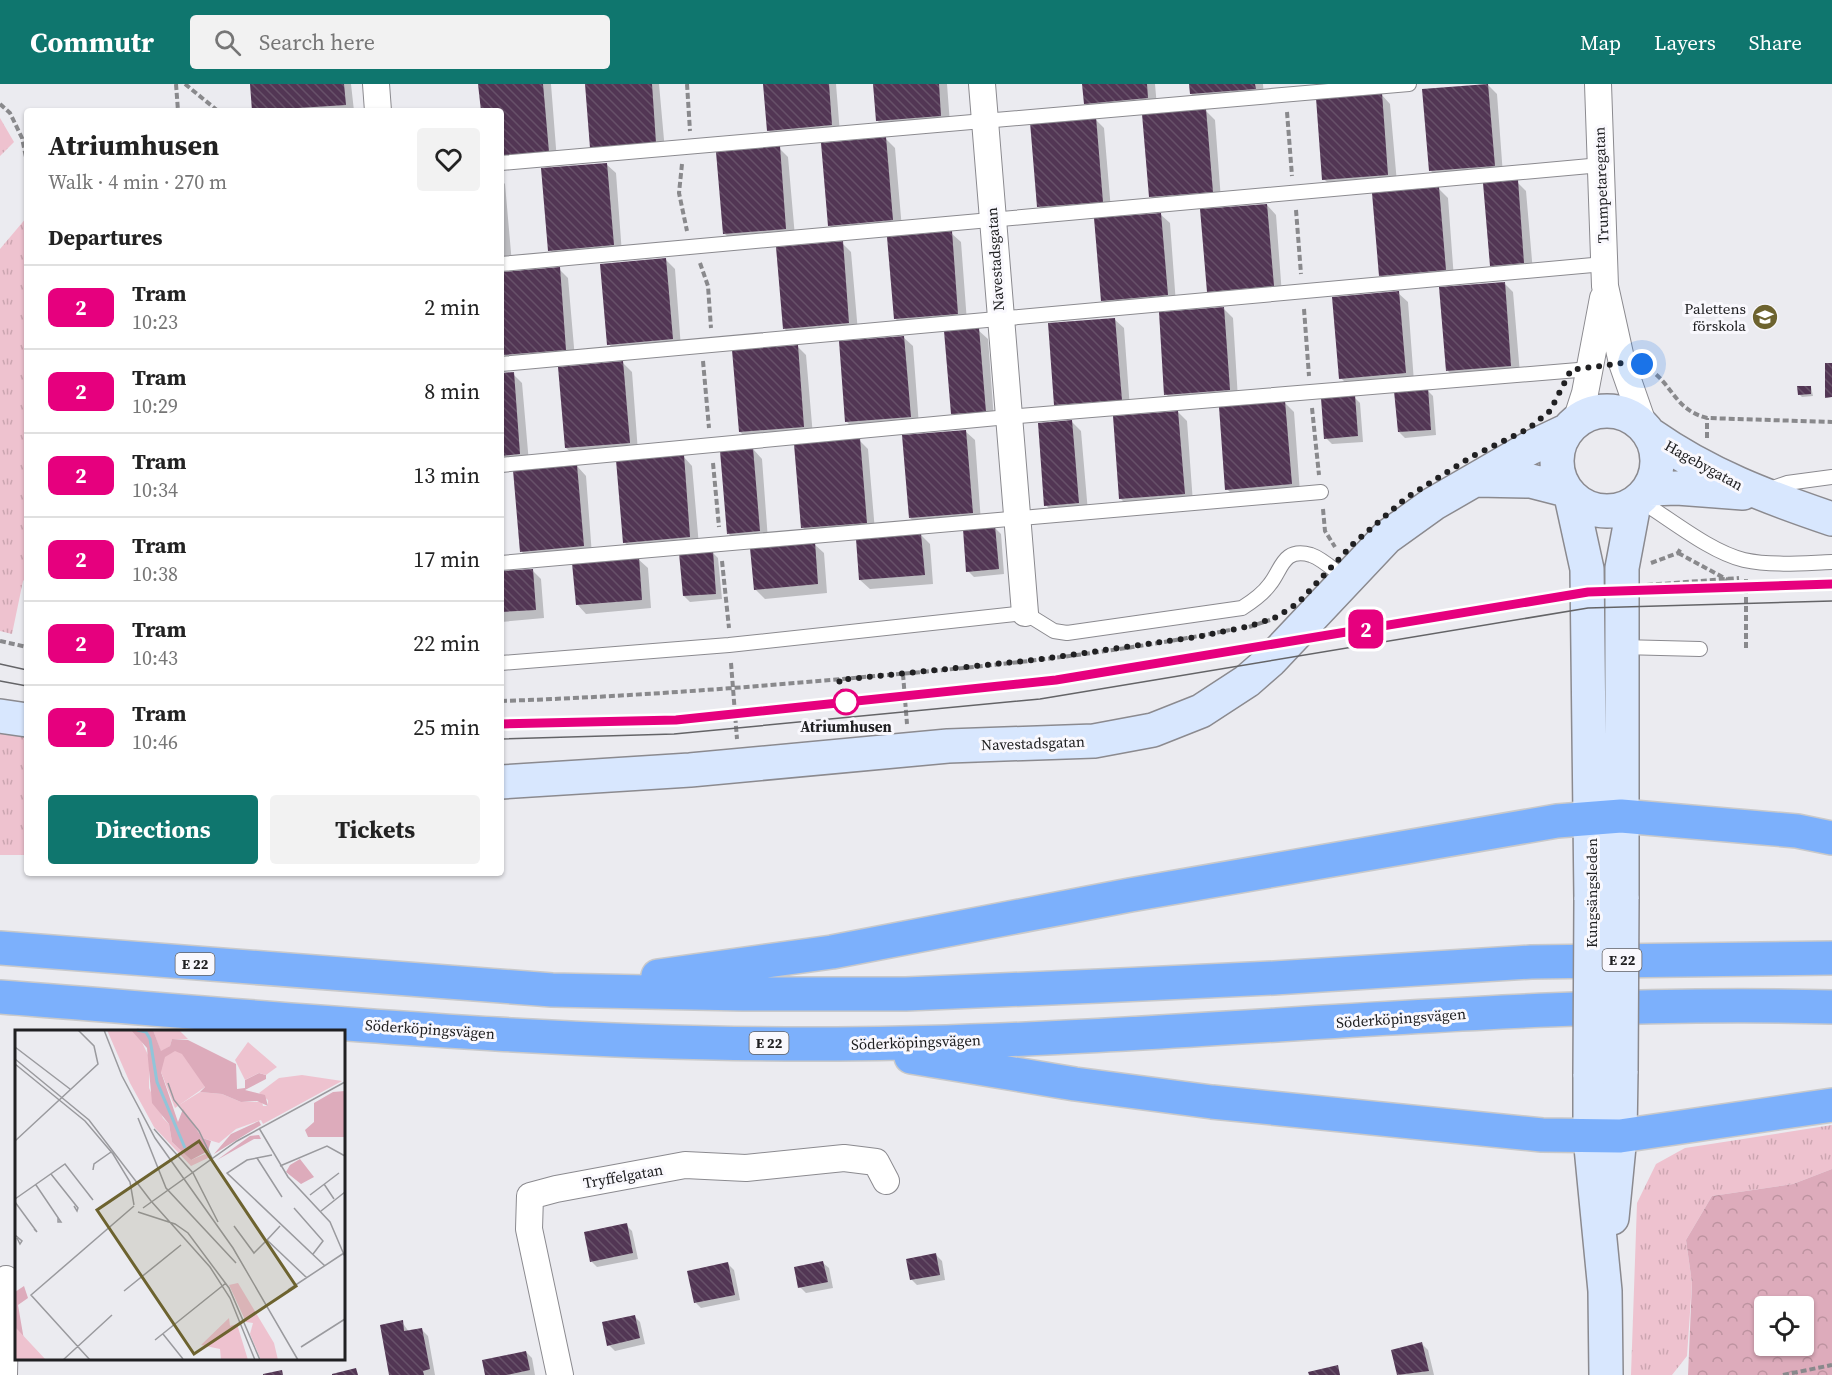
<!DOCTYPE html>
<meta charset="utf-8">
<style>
:root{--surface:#fff;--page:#f2f2f2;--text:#222;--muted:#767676;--line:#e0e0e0;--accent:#0f766e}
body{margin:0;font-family:"Source Serif 4",serif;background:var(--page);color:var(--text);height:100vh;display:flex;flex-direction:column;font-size:22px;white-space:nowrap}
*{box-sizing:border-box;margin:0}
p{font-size:20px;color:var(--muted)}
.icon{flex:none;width:33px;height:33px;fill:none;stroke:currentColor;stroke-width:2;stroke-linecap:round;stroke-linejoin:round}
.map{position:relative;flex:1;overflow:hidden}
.sheet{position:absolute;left:24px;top:24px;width:480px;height:768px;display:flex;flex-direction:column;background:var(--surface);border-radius:6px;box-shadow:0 2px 4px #0004}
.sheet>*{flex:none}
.badge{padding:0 12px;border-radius:9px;font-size:21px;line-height:39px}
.controls{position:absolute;left:1754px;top:1212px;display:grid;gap:12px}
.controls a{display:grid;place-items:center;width:60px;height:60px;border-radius:6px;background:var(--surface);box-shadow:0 2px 4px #0004;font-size:30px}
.you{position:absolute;width:30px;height:30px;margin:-15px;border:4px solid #fff;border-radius:50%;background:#1a73e8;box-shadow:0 0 0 9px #1a73e833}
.map>.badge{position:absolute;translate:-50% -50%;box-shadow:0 0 0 3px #fff}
h2{padding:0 24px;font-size:22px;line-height:54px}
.round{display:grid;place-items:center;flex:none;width:63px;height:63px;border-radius:6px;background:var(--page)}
.summary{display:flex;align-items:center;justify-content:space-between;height:102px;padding:0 24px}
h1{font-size:28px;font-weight:700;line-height:45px}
.cta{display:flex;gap:12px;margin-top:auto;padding:12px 24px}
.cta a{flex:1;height:69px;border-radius:6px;background:var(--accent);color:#fff;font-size:24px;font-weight:700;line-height:69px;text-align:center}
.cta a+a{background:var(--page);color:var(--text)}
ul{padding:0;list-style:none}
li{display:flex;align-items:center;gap:18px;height:84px;padding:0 24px;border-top:2px solid var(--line)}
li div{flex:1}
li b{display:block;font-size:22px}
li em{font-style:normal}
li .badge{min-width:66px;font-weight:700;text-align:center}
header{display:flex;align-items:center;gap:36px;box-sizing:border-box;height:84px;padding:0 30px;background:var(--accent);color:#fff}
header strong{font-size:28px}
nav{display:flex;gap:33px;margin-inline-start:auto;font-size:21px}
.search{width:420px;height:54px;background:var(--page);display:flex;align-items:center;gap:15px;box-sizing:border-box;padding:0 21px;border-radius:6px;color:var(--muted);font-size:22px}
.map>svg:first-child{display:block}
.grass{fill:url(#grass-tufts)}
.forest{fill:url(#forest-crowns);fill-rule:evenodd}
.shadow{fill:#0003}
.building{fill:url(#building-back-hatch)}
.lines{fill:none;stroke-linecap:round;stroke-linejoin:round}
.lane-casing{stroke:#8b8a8f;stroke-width:16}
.street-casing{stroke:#8b8a8f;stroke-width:28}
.secondary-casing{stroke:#8b8a8f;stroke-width:36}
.highway-casing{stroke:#c9c9ca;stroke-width:36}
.path{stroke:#89898c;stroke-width:4;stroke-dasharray:6 3;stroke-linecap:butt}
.lane{stroke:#fff;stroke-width:14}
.street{stroke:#fff;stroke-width:26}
.secondary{stroke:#d8e7fe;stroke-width:33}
.highway{stroke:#7cb0fc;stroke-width:33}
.tram{stroke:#646467;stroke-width:1.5}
.secondary-bridge-casing{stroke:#8b8a8f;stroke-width:36;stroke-linecap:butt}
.secondary-bridge{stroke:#d8e7fe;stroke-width:33}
.line-casing{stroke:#fff;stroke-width:14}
.line{stroke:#e6007e;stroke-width:9}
.walk{stroke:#202022;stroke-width:6;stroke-dasharray:0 10.8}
.stop-dot{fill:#fff;stroke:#e6007e;stroke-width:3}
.labels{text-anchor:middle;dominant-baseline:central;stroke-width:6;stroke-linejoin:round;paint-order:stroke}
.shield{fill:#f9f8fd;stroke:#616164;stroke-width:1.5}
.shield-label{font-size:14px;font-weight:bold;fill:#202022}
.street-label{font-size:15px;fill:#202022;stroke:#f9f8fd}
.poi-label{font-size:15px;fill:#202022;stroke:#f9f8fd;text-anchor:end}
.stop-label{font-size:15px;font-weight:bold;fill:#202022;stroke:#f9f8fd}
.inset-river{fill:none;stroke:#91c5d9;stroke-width:3}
.inset-road{fill:none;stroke:#9a9a9e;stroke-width:1.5}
.view{fill:#6d632f;fill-opacity:0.15;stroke:#6d632f;stroke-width:3}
.inset-edge{fill:none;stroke:#202022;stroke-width:3}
</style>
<header>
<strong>Commutr</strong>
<div class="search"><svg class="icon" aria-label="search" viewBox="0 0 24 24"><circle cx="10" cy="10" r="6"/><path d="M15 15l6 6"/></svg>Search here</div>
<nav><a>Map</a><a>Layers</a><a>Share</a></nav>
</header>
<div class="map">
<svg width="1832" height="1291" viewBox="0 0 1832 1291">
<defs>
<pattern id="grass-tufts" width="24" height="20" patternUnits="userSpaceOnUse" patternTransform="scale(1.5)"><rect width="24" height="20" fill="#eec2cf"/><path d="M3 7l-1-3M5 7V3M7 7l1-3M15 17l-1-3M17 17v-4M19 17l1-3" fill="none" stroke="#cca6b1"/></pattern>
<pattern id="forest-crowns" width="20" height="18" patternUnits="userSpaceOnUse" patternTransform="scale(1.5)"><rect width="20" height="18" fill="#ddabbb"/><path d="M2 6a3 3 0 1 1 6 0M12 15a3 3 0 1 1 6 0" fill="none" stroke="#bd93a0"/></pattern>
<pattern id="building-back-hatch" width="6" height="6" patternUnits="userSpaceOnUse" patternTransform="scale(1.5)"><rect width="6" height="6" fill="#523654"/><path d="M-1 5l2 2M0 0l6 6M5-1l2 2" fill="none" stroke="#675169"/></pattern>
</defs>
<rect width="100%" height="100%" fill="#ebebf0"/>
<!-- grass -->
<path class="grass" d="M0,34l14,24 -14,14z
M27,133v360l-4,4 -11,53 -12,-3v-382z
M0,646l27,4v121h-27z
M1832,1041v44l-39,15 -81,12 -26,44 6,43 -5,73 -15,19h-41l6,-172 19,-39 29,-16z"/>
<!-- forest -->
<path class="forest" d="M1832,1085v206h-144l4,-92 -6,-43 26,-44 81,-12zM1764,1222h39v40h-39z"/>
<!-- shadow -->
<path class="shadow" d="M251,0h100l3,27h-100z
M480,0h71l6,77 -56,5v-55h-19z
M587,0h72l6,67 -64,6 -9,-10z
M764,0h72l4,50 -63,5 -9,-9z
M874,0h73l3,40 -64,6 -9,-10z
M1084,0h71l2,23 -63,5 -9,-9z
M1191,0h72l1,14 -63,5 -10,-9z
M1488,1l9,9 6,81 -63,5 -9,-9z
M1381,10l9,10 7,79 -64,5 -9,-9z
M1206,27l9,9 6,80 -62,5 -9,-9z
M1095,35l9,9 7,82 -63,6 -10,-10z
M886,55l9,9 7,81 -63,5 -10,-9z
M779,64l9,9 7,80 -62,5 -9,-9z
M606,80l10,9 6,81 -63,5 -9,-9z
M501,96l4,4 7,80 -11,1z
M1517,98l9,9 7,81 -32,2 -10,-9z
M1439,105l9,9 6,81 -64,5 -10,-9z
M1267,121l9,10 6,80 -65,5 -9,-9z
M1160,130l10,9 6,81 -65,5 -9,-9z
M951,149l10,9 6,80 -63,6 -9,-10z
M842,159l9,9 7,80 -65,6 -9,-10z
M666,176l9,9 6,79 -63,6 -9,-10z
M559,185l9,9 7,81 -62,5 -9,-9 -3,-81z
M1504,199l9,9 7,82 -63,6 -10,-10z
M1398,209l10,9 6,80 -64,5 -9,-9z
M1224,225l9,9 5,81 -63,4 -9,-9z
M1114,235l10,9 6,81 -65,5 -9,-9z
M978,246l10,9 6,81 -32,3 -9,-9z
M903,253l10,9 6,80 -63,5 -9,-9z
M797,262l9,9 7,81 -63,5 -10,-9z
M623,279l9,9 6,80 -62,5 -10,-9z
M513,290l9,9 7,80 -28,2v-90z
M1811,303l2,9 -11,1 -3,-3z
M1427,306l6,6 3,39 -31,3 -6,-6z
M1354,313l6,6 3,39 -31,2 -6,-6z
M1285,319l9,9 6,81 -64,5 -9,-9z
M1178,328l9,9 6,82 -63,5 -9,-9z
M1072,338l9,9 7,81 -33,3 -9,-10z
M965,347l10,9 6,82 -62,5 -9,-9z
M859,356l9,9 7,82 -63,5 -10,-9z
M753,365l9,10 6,81 -30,3 -10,-10z
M683,372l9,10 7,80 -65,5 -10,-9z
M577,382l9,10 6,79 -62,5 -9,-9z
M995,444l6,6 3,40 -30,3 -6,-6z
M921,451l9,9 3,40 -63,5 -10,-9z
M814,460l10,9 3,40 -62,6 -10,-10z
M712,468l6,6 4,41 -32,3 -6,-6z
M638,475l10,9 3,40 -65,6 -9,-10z
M532,486l9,9 3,39 -43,4v-49z
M626,1141l6,6 6,28 -41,8 -6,-6z
M936,1171l6,6 3,19 -28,5 -6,-6z
M823,1179l6,5 4,20 -27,5 -6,-6z
M728,1180l6,6 6,30 -39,8 -6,-6z
M634,1232l6,6 5,22 -30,7 -6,-6z
M402,1238l7,10 13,-2 6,6 7,39h-44z
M1422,1260l6,6 6,25h-35l-6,-24z
M526,1268l6,6 3,17h-48z
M136,1274h27v3z"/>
<!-- building -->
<path class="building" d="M250,0h94l2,21 -94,6z
M478,0h65l6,68 -48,4v-45h-20z
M585,0h67l4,59 -66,5z
M763,0h66l3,41 -65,6z
M873,0h66l2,32 -65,5z
M1082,0h65l1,14 -64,6z
M1189,0h66l1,5 -66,5z
M1488,0l7,82 -66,5 -7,-82z
M1382,9l6,82 -66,5 -6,-82z
M1206,25l7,83 -64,5 -7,-83z
M1096,33l7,85 -66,5 -7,-85z
M886,53l7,83 -65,6 -7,-83z
M780,62l6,83 -63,5 -7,-82z
M607,79l7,82 -66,6 -7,-83z
M1518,96l6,83 -34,3 -7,-83z
M1439,103l7,83 -67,6 -7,-83z
M1267,120l7,82 -67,6 -7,-83z
M1161,129l7,82 -67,6 -7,-83z
M952,147l6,83 -64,5 -7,-82z
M843,157l6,82 -66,6 -7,-82z
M666,174l7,81 -66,6 -7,-81z
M560,183l6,83 -63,5 -2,-83z
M1505,198l6,84 -65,5 -7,-84z
M1399,207l7,82 -67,6 -7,-82z
M1224,223l6,83 -66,5 -5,-83z
M1115,234l7,82 -68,5 -6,-82z
M979,244l7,84 -35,2 -7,-83z
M904,252l7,81 -66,5 -6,-81z
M798,261l6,82 -65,5 -7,-82z
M623,277l7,82 -65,5 -7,-81z
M1825,279h7v34l-7,1z
M514,288l6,82 -19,2v-83z
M1797,302h14v8l-13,1z
M1428,304l3,42 -33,2 -4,-41z
M1355,311l3,41 -34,3 -3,-41z
M1285,317l7,83 -67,6 -6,-83z
M1178,327l7,83 -66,5 -6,-83z
M1072,336l7,83 -35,3 -6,-83z
M966,346l7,83 -64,5 -7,-83z
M860,354l7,85 -66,5 -7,-84z
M753,364l7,83 -33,3 -7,-83z
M684,371l6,82 -67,6 -7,-83z
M577,381l7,81 -64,6 -7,-82z
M995,442l4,43 -33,3 -3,-43z
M921,450l4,41 -66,5 -3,-41z
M815,458l3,42 -64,6 -4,-42z
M713,467l3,43 -33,2 -4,-43z
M639,473l3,43 -66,5 -4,-42z
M533,485l3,41 -35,2v-41z
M627,1139l6,30 -43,9 -6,-30z
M936,1169l4,22 -30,5 -4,-21z
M823,1177l5,21 -30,6 -4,-21z
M728,1178l7,33 -41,8 -7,-32z
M635,1231l5,23 -33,8 -5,-24z
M403,1236l1,11 18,-3 8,41 -7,2 1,4h-35l-9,-50z
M1422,1258l7,29 -32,4 -6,-25z
M526,1267l4,19 -23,5h-22l-3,-15z
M1338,1281l2,10h-31l-1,-3z
M356,1284l2,7h-26v-1z
M282,1286l1,5h-20v-1z"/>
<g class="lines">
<!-- lane casing -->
<g class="lane-casing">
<path id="lane" d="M501,79l908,-79
M501,180l1100,-99
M501,280l1103,-100
M501,381l507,-48 582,-48
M1767,406l20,-7 45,-6
M1639,416c30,18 71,52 105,60 28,6 59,3 88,2
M501,479l820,-71
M1621,563l79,2
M501,579l228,-18 296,-32 29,18 13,2 175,-25c11,-7 21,-14 28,-24 12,-15 13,-37 41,-29 12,4 25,17 35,24"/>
</g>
<!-- street casing -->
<g class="street-casing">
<path id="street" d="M376,0l2,27
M982,0l43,529
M1598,0l7,202 17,77 22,63
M1576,337l9,-28 18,-95
M4,1291l2,-96
M560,1291l-31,-146 1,-33 26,-7 129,-24 61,3 98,-10 32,4 10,19"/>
</g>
<!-- secondary casing -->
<g class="secondary-casing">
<path id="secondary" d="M1557 377a50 50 0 1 1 100 0a50 50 0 1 1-100 0Z
M1651,351c57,40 116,62 181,84
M1476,396l55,1 35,9
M1649,405l28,-1 66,5
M1571,412l16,73 4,331
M0,632l27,4
M501,698l189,-12 258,-24 146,-5 59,-11 48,-19 46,-30 24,-21 116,-123 46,-33 97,-56 36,-17
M1622,815v-331l12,-64
M1590,990v63l15,154 1,84
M1612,1134l8,-82 1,-65"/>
</g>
<!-- highway casing -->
<g class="highway-casing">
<path id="highway" d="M0,864l552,42 190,4h164l193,-8 175,-8 257,-16 301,-4
M658,892l174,-24 298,-57 427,-74 64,-5 176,15 35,7
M0,913c278,21 558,49 837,47 332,-2 663,-46 995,-37
M911,973l164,27 137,18 330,33 78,1 212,-31"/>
</g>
<!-- path -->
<path class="path" d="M176,0l2,27
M185,0l33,27
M687,0l3,47
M0,20l10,9 12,25 5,24
M1287,28l5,64
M682,80l-3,29 8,38
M1296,126l5,64
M700,179l8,23 3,42
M1304,225l5,67
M703,277l6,67
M1649,285c24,16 26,41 58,49l125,4
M1312,324l7,67
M1707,354v-20
M713,379l6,64
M1323,425l2,22 10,16
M1678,469l50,27
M722,477l7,67
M1651,479l27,-10 3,-5
M1647,501l92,-7
M1249,543l21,-7
M0,557l27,6
M1746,564v-70
M731,579l6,76
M903,590l4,50
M501,617c121,-4 242,-13 363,-24 122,-10 245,-23 366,-47
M1783,1291l49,-10"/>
<!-- lane -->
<use href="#lane" class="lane"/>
<!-- street -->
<use href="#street" class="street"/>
<!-- secondary -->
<use href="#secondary" class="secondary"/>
<!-- highway -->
<use href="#highway" class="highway"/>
<!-- tram -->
<path class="tram" d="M0,580l27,6
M0,597l27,5
M501,640l175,-4 380,-40 532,-88 244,-8
M501,655l173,-5 366,-35 548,-91 244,-7"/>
<!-- secondary-bridge casing -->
<g class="secondary-bridge-casing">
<path id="secondary-bridge" d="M1621,987l1,-172
M1590,990l1,-174"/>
</g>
<!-- secondary-bridge -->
<use href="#secondary-bridge" class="secondary-bridge"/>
</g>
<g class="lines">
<!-- line casing -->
<g class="line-casing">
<path id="line" d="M501,640l175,-4 380,-40 532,-88 244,-8"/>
</g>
<!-- line -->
<use href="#line" class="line"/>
<!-- walk -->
<path class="walk" d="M846,618l-7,-22 195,-20 163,-23 53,-11 27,-9 21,-14 55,-59 53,-46 65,-41 57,-28 22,-18 21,-41 51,-7 20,1"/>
</g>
<!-- icons -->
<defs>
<g id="school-disc" transform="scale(1.35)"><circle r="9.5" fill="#6d632f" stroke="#f9f8fd"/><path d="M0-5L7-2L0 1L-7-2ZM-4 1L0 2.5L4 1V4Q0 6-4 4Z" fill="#fff"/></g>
</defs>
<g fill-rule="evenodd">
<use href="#school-disc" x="1765" y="233"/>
</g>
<!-- markers -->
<circle class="stop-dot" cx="846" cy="618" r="12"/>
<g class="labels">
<!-- shield labels -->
<g class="shield">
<rect x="1602.5" y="865" width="39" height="22" rx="4.5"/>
<rect x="175.5" y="869" width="39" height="22" rx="4.5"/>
<rect x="749.5" y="948" width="39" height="22" rx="4.5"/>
</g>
<g class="shield-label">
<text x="1622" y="876">E 22</text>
<text x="195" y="880">E 22</text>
<text x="769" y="959">E 22</text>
</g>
<!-- street labels -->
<g class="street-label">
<text transform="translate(1601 101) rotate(-92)">Trumpetaregatan</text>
<text transform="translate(995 175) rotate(-94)">Navestadsgatan</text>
<text transform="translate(1704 381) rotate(29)">Hagebygatan</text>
<text transform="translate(1033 659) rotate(-2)">Navestadsgatan</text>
<text transform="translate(1591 809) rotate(-90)">Kungsängsleden</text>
<text transform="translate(1401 934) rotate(-4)">Söderköpingsvägen</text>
<text transform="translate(430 945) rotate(4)">Söderköpingsvägen</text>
<text transform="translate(916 958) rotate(-2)">Söderköpingsvägen</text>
<text transform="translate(623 1092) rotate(-10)">Tryffelgatan</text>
</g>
<!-- poi labels -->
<g class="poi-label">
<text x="1746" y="224">Palettens<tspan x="1746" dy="17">förskola</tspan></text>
</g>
<!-- stop labels -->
<g class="stop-label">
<text x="846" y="642">Atriumhusen</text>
</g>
</g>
<!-- overview -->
<g transform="translate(15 946)">
<rect width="330" height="330" fill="#ebebf0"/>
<path d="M92,0h24l7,4 11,23v31l14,30 6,6 3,18 19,18 14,-6 5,3 -19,9 -37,-39 -24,-44zM138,0h26l9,9h-16l-2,7 -9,6zM287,45l40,6 -79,43 -2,-4 -25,9 -17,14 -17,-5 -23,-33 21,-13 22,2 19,8h21l1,4h5v-6l-9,-7 20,-15zM223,253l36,60 4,17h-17l-11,-26 3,-11 -7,-1 -17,-37zM214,288l1,8 7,-2 11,36h-27l-1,-11 -19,-4z" fill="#eec2cf"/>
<path d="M116,0h22l8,21 9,-5 2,-7 16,1 48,24 1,25 8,-1v-8l14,-7 7,2v4l-21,11 20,5 3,11 -11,-5 -16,1 -19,-8 -22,-2 5,-5 -44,-15 17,50 5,-13 19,29 9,3 -3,10 -17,9 -19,-18 -3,-18 -17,-21 -5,-55zM330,61v46h-37l-3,-7 9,-8v-19l19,-11zM244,91l2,4 -47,29 17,-20zM244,105l2,4h-7l-37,21 33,-24zM285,129l14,18 -13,7 -15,-12 4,-7zM9,256l4,12 -10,7 6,35 -9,20v-68z" fill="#ddabbb"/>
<path d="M233,12l29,25 -11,8 -7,-2 -14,7 -10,-20zM0,297l3,3 28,30h-31z" fill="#eec2cf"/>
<path d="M160,21l7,3 23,33 -30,21 -14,-36 4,-15z" fill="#eec2cf"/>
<path class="inset-river" d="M122,0l9,2 4,7 7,43 28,66"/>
<path class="inset-road" d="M89,0l18,46 33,62 78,110 65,112M0,17l55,42M0,29l74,61 62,81 59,66 20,31 25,62M0,34l70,57 28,33 17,28 4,23M153,53l6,17 25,31 13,27M123,88l28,70 70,75M244,98l29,49 42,45 15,35M139,99l39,44 25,49M0,111l83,-77 -4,-18 -16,-16M257,125l-25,5 -20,13 98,93M242,128l25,39M265,136l47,-20 18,10M78,140l1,-6 17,-12M36,144l27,34 -1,3 -3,-5M309,154l10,15M21,155l25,37h-3v-5M295,165l29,-22M0,169l50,-35 28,36 -4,-5M0,172l22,30 -3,-3M128,178l94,-67 108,-59M279,178l29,33 -10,13M306,181l24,-19M123,182l37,12 13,9 41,55 31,72M219,196l20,27 13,-13 40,38M0,205l7,6 -2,3 -3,-6M252,210l13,-14M273,260l56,-37M109,261l57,-46M148,304l20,25M140,310l71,-57M286,317l44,-28M48,330l49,-45M75,330l-59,-65 103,-89"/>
<path class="view" d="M184,111l97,145 -102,68 -97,-144z"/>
<rect width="330" height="330" class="inset-edge"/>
</g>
</svg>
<div class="controls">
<a><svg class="icon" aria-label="locate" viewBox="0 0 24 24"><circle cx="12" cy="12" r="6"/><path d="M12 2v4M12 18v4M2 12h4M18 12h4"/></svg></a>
</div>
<div class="you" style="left:1642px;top:280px"></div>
<b class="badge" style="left:1366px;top:545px;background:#e6007e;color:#fff">2</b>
<section class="sheet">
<div class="summary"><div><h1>Atriumhusen</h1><p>Walk · 4 min · 270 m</p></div><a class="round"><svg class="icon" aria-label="heart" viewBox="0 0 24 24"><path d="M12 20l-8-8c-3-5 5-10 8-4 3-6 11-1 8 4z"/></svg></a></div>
<h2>Departures</h2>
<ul>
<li><span class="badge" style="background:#e6007e;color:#fff">2</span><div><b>Tram</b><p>10:23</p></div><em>2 min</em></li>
<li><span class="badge" style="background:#e6007e;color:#fff">2</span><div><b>Tram</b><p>10:29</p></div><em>8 min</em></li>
<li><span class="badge" style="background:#e6007e;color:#fff">2</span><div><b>Tram</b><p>10:34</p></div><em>13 min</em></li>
<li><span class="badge" style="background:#e6007e;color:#fff">2</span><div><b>Tram</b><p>10:38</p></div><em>17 min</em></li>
<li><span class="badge" style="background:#e6007e;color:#fff">2</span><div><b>Tram</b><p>10:43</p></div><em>22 min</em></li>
<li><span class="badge" style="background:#e6007e;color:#fff">2</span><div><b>Tram</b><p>10:46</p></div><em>25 min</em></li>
</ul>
<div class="cta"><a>Directions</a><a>Tickets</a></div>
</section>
</div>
